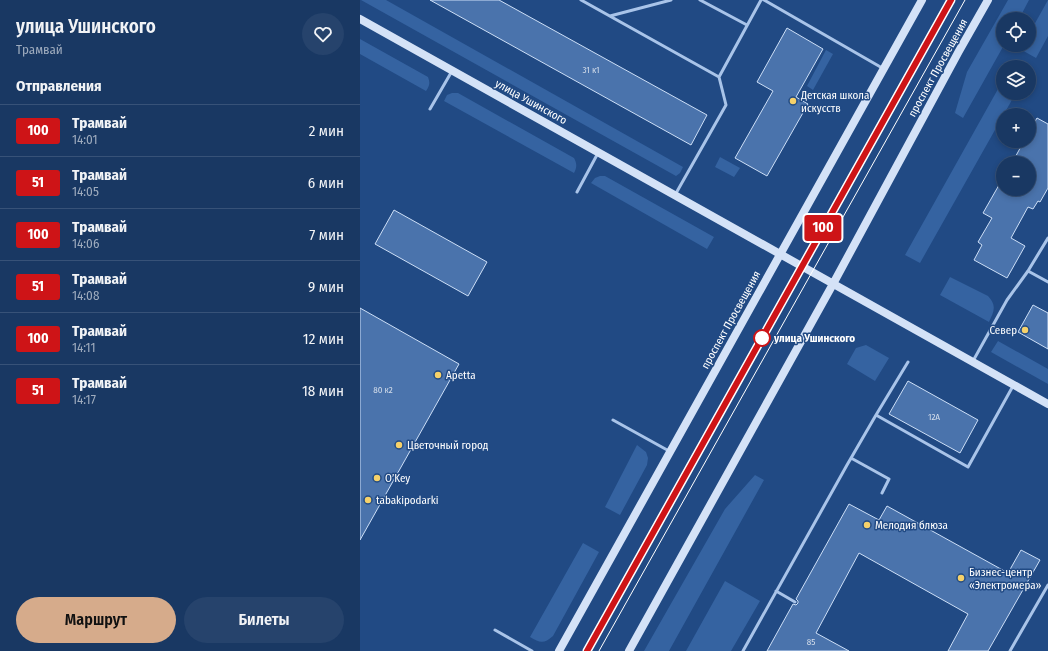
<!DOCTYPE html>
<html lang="ru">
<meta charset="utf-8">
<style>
:root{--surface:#193863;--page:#26436c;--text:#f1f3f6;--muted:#9facbe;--line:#375278;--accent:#d6ab8b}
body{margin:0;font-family:"Fira Sans Condensed",sans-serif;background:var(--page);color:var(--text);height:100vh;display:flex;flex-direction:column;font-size:15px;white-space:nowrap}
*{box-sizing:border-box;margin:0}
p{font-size:13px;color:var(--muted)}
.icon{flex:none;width:22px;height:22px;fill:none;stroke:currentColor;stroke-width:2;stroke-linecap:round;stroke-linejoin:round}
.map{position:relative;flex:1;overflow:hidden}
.sheet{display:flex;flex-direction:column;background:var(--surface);width:360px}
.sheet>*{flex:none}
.badge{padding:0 8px;border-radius:3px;font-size:14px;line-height:26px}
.controls{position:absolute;left:636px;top:12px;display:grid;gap:8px}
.controls a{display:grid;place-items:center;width:40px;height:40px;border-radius:50%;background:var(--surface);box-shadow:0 2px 6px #0003,0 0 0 1px var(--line);font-size:20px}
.map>.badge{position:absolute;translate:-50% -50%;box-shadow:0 0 0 2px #fff}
h2{padding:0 16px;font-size:15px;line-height:36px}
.round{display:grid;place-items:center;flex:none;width:42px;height:42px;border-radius:21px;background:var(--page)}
.overview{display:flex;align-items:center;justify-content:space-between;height:68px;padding:0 16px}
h1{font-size:19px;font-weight:600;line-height:30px}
.action{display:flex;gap:8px;margin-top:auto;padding:8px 16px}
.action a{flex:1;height:46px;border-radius:24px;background:var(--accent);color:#111;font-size:16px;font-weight:600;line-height:46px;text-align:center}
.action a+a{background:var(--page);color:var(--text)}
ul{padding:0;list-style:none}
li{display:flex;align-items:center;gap:12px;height:52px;padding:0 16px;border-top:1px solid var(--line)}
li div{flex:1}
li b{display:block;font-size:15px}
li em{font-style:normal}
li .badge{min-width:44px;font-weight:700;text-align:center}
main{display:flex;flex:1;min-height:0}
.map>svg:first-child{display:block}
.green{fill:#3563a1}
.building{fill:#4a73ac;stroke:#cddff7}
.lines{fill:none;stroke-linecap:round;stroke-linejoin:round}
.lane{stroke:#a9c4e9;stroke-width:3}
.secondary{stroke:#d4e2f7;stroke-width:8}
.tram{stroke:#fff;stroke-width:1}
.line-casing{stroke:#fff;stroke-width:9}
.line{stroke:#ce1417;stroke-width:6}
.poi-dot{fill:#f6d16a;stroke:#214a84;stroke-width:1.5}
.stop-dot{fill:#fff;stroke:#ce1417;stroke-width:2}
.labels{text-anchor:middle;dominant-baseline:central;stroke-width:3;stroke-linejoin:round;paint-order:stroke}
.number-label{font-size:9px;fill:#d2dcea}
.street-label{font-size:11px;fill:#fff;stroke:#214a84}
.poi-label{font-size:11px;fill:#fff;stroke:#214a84;text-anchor:start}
.stop-label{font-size:11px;font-weight:bold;fill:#fff;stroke:#214a84;text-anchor:start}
</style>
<main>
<section class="sheet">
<div class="overview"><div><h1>улица Ушинского</h1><p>Трамвай</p></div><a class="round"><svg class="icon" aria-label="heart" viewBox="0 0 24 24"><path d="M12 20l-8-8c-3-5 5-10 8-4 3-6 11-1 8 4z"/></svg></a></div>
<h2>Отправления</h2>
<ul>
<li><span class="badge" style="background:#ce1417;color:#fff">100</span><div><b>Трамвай</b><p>14:01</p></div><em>2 мин</em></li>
<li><span class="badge" style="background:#ce1417;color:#fff">51</span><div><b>Трамвай</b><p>14:05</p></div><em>6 мин</em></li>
<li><span class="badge" style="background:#ce1417;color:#fff">100</span><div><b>Трамвай</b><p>14:06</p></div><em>7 мин</em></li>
<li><span class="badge" style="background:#ce1417;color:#fff">51</span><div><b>Трамвай</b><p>14:08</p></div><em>9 мин</em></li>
<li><span class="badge" style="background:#ce1417;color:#fff">100</span><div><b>Трамвай</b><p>14:11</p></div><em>12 мин</em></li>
<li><span class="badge" style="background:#ce1417;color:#fff">51</span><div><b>Трамвай</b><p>14:17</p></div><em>18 мин</em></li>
</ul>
<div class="action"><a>Маршрут</a><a>Билеты</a></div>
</section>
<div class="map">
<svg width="688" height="651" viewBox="0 0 688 651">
<rect width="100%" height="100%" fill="#214a84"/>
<!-- green -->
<path class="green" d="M1,0h25l297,167 -3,6 -4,3z
M648,0h21l-10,19h-16v26h1l-41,73 -8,-5 12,-41z
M688,0v36l-12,22 -16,-9 3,-4h6v-11z
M0,39l68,38c2,6 2,8 -2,14l-66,-37z
M466,50l7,4 -20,36 -6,-4z
M638,89l5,3v1h2l8,5 -93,165 -15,-8z
M92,93h6l116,65c3,6 3,9 0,15l-130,-72 3,-6z
M360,157l20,11 -6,9 -19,-10z
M240,176h5l109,61 -7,12 -116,-66 4,-5z
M590,277l38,19c9,10 6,15 1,26l-49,-27z
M638,341l50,28v15l-57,-32z
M506,345l23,13 -14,23 -28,-17 9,-16z
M277,445l9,7 2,6 -1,7 -27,50 -15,-8z
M395,475l9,5 -95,171h-25l81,-142z
M223,543l16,9 -46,84c-9,8 -13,7 -23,1z
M365,581l35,20 -29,50h-45z"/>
<!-- building -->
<path class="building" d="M70,0h69l208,115 -16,30z
M427,28l36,21 -27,48 12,7 -41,72 -32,-18 38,-67 -16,-9z
M677,118l11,6v64l-8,14 -2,-1 -5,8 -5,-2 -17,31 14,8 -18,32 -33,-18 8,-15 -4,-3 14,-24 -9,-5 20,-35v11h26v-26h-17l12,-22h5v-9z
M34,210l93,52 -19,34 -93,-52z
M673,305l15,8v36l-30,-17z
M0,308l99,56 -99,176z
M548,381l70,39 -18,33 -71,-39z
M489,504l30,16 8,-14 121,67 13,-23 19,10 -52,91h-40l20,-37 -109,-61 -43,80 33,18h-82l26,-47 3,1 2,-2v-2l-2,-2z"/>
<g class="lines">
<!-- lane -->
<path class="lane" d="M221,0l138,77
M340,0l47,25
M404,0l120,69
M250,16l61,-16
M70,109l22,-38
M217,192l21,-39
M315,195l51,-90 -7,-28 42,-77
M668,271l20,11
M613,361l34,-61 21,-29 20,-33
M516,415l32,-53
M253,420l56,31
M491,458l38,21 -7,14
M416,591l19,11
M135,630l37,21
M383,651l104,-186 29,-50 92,52 45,-81
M650,651l38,-66"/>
<!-- secondary -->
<path class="secondary" d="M0,19l688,385
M199,651l363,-651
M269,651l204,-367 126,-233 29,-51"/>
<!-- tram -->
<path class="tram" d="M227,651l364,-651
M239,651l366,-651"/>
</g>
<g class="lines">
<!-- line casing -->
<g class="line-casing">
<path id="line" d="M227,651l364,-651"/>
</g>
<!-- line -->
<use href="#line" class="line"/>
</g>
<!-- markers -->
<g class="poi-dot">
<circle cx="433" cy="101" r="4"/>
<circle cx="665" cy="330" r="4"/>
<circle cx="78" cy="375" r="4"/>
<circle cx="39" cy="445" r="4"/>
<circle cx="17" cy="478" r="4"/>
<circle cx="8" cy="500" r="4"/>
<circle cx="507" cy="525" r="4"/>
<circle cx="601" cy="578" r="4"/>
</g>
<circle class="stop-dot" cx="402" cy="338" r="8"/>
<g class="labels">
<!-- number labels -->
<g class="number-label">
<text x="231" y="70">31 к1</text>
<text x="23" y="390">80 к2</text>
<text x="574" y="417">12А</text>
<text x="451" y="642">85</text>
</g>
<!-- street labels -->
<g class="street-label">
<text transform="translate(578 68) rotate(-61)">проспект Просвещения</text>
<text transform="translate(171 102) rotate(29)">улица Ушинского</text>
<text transform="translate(371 320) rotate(-61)">проспект Просвещения</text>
</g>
<!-- poi labels -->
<g class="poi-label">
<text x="441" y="95">Детская школа<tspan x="441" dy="13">искусств</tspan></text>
<text x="657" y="330" text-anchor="end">Север</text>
<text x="86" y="375">Apetta</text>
<text x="47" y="445">Цветочный город</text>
<text x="25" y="478">O’Key</text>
<text x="16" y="500">tabakipodarki</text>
<text x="515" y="525">Мелодия блюза</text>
<text x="609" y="572">Бизнес-центр<tspan x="609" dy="13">«Электромера»</tspan></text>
</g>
<!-- stop labels -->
<g class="stop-label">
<text x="414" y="338">улица Ушинского</text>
</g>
</g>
</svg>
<div class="controls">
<a><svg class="icon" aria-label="locate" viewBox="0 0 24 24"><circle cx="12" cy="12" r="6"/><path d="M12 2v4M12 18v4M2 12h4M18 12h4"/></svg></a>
<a><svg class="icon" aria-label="layers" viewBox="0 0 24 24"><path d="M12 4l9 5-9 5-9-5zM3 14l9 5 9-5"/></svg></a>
<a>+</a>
<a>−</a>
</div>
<b class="badge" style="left:463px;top:228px;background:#ce1417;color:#fff">100</b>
</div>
</main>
